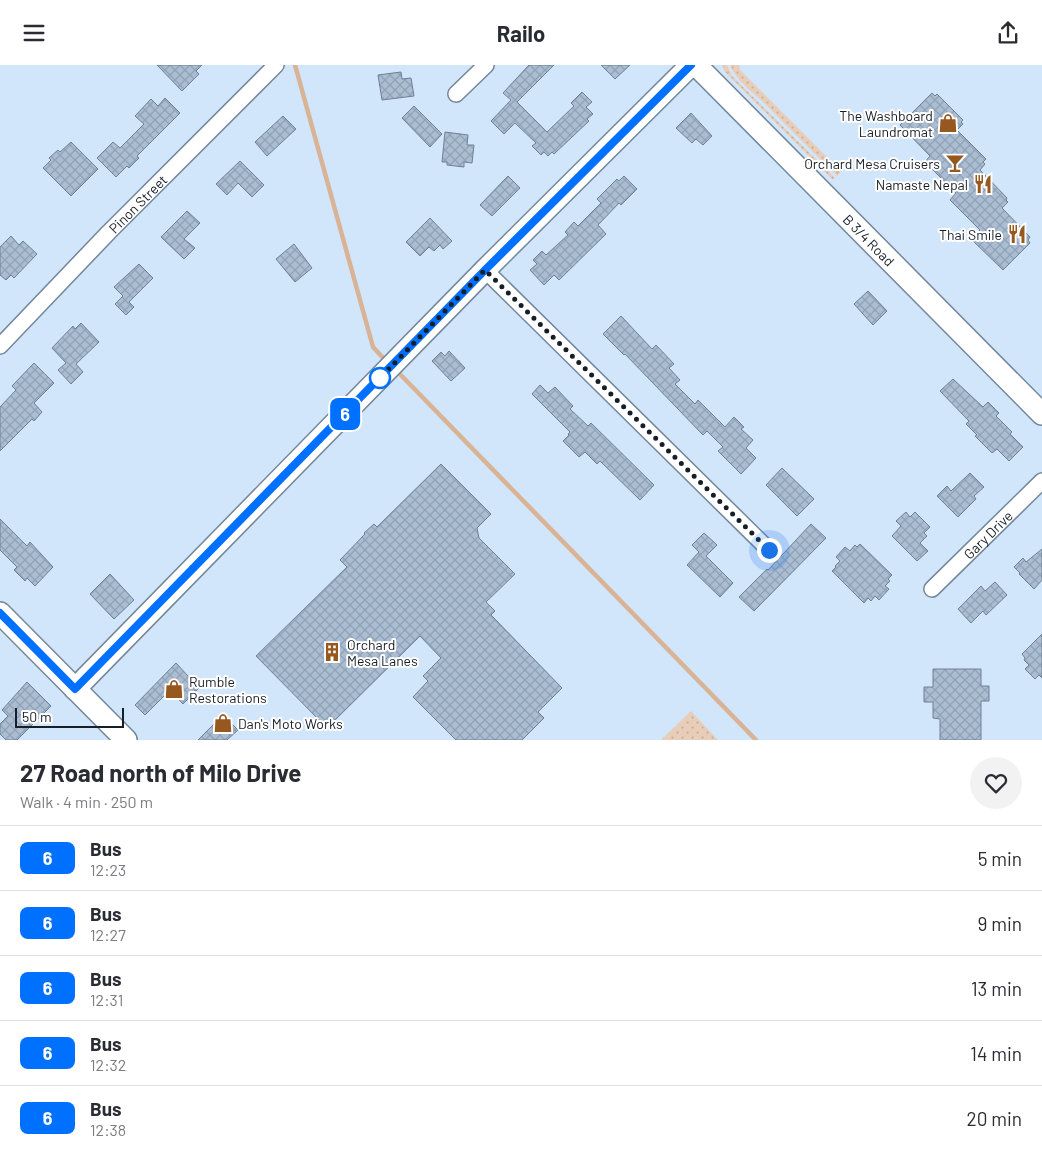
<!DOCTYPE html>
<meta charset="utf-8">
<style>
:root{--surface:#fff;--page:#f2f2f3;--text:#2b2b33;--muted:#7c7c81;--line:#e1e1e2}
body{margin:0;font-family:Barlow,sans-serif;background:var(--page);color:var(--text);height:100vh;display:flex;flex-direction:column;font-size:19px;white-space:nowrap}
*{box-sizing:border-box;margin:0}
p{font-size:16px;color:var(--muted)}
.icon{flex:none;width:28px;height:28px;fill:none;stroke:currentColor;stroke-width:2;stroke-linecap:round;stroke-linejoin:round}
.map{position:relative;height:675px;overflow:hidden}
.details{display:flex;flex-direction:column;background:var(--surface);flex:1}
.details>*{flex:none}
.badge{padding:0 10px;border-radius:8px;font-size:18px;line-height:32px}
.scale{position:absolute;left:15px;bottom:12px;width:109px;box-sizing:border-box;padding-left:5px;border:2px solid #171e26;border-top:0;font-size:14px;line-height:18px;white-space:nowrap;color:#171e26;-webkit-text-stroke:4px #fff;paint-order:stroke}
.you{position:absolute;width:25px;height:25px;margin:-12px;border:4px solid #fff;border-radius:50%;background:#1a73e8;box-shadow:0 0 0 8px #1a73e833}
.map>.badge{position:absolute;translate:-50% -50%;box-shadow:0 0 0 2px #fff}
.round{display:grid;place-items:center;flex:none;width:52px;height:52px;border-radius:26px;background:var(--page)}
.headline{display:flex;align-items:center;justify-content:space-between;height:85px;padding:0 20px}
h1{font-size:24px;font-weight:700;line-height:38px}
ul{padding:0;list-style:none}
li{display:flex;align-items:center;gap:15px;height:65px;padding:0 20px;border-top:1px solid var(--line)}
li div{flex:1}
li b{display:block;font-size:19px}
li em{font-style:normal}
li .badge{min-width:55px;font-weight:700;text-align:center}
header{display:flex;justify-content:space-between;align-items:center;height:65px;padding:0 20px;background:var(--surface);font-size:22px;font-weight:700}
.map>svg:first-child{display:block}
.green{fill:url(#green-dots)}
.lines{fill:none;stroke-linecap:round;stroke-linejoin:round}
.stream{stroke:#d9b396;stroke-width:4.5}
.building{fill:url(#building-cross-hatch);stroke:#6e8094}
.street-casing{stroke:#74879a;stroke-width:18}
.secondary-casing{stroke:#74879a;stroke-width:24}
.street{stroke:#fff;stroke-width:15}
.secondary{stroke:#fff;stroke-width:21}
.line-casing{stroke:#fff;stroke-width:11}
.line{stroke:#0070ff;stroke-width:8}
.walk{stroke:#171e26;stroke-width:5;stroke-dasharray:0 9}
.stop-dot{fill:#fff;stroke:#0070ff;stroke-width:2.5}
.labels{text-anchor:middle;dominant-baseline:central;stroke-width:4;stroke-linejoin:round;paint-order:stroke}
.poi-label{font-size:14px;fill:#171e26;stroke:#fff;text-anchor:end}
.street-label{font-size:14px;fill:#171e26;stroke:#fff}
</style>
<header><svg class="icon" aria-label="menu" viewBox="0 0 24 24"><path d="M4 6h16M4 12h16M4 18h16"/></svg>Railo<svg class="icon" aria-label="share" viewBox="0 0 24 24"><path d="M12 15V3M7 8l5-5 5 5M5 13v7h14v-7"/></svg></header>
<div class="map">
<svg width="1042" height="675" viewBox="0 0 1042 675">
<defs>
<pattern id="green-dots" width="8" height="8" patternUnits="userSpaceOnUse" patternTransform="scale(1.25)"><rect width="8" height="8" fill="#e8ceb9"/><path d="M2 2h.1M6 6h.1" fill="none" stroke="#c6b09f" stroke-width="1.8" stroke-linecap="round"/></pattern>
<pattern id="building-cross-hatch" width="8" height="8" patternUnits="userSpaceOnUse" patternTransform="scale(1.25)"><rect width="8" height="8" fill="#aabdd2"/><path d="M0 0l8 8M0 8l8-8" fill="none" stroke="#92a2b4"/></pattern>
</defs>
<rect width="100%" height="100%" fill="#d1e5fb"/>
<!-- green -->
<path class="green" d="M722,0h5l5,11 103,102 -2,2 -108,-108z
M730,0h9l1,5 101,101 -4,5c-24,-24 -48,-48 -71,-71 -13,-13 -29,-23 -36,-40z
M691,646l27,29h-57z"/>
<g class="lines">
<!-- stream -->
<path class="stream" d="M295,0l78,282 14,15
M395,304l361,371"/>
</g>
<!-- building -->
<path class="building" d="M157,0h45l-6,6 3,3 -17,17z
M529,0h25l-37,37 30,30 27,-26 -3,-3 11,-11 10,10 -6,5 7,7 -6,5 2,2 -35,33 -2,-2 -4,4 -4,-4 -3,3 -9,-9 4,-3 -21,-20 -11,11 -13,-13 20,-21 -8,-7z
M601,0h29l-15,14z
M401,7l1,7 9,-1 3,18 -32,4 -4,-25z
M932,28l3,3 2,-2 26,26 -2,2 2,2 -6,6 29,29 -3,3 2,2 -5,6 27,28 -1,2 2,2 -6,6 28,29 -2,3 2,3 -27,27 -32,-31 9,-9 -30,-30 6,-7 -31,-31 5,-6 -30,-31z
M165,33l15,15 -43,43 2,2 -10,10 -2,-2 -11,11 -19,-19 16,-16 7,6 24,-24 -9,-8 16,-17 7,7z
M414,41l28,28 -12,13 -28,-29z
M691,48l21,23 -9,9 -7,-6 -4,4 -16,-15z
M283,51l13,13 -29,27 -12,-14z
M445,67l23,3 -1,10h7l-2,18 -8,-1v5l-17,-2v-3h-5z
M71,77l27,27 -27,27 -28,-28 8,-8 -2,-2 9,-8 2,2z
M240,96l24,24 -12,12 -14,-14 -11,12 -11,-11z
M508,111l12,12 -28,28 -12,-11z
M624,111l13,13 -16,16 -2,-2 -21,22 8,9 -47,46 -5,-5 -10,10 -14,-15 7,-6 -4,-4 9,-9 4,4 22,-20 -3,-3 9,-10 4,4 23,-23 -4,-4 20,-20 2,2z
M187,146l13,12 -16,16 11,9 -11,11 -23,-22z
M430,153l22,23 -9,8 -3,-4 -6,6 -5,-4 -9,9 -14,-14z
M11,171l8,9 4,-4 14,13 -23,24 -3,-3 -5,5 -6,-5v-28z
M294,179l18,24 -17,14 -19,-23z
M139,199l14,14 -24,24 5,5 -8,8 -11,-11 8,-8 -9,-9z
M868,226l19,20 -14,14 -19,-21z
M621,251l31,33 4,-4 18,19 -5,4 11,12 -5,4 20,20 3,-4 27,27 9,-10 10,10 -3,2 12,11 -7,8 10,10 -15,16 -23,-23 5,-4 -16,-16 -4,4 -78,-81 -1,1 -21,-21z
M81,258l18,19 -23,22 7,8 -12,12 -13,-14 8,-7 -14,-15 21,-22 2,3z
M449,286l16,17 -14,13 -19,-20 9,-9 4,4z
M34,298l20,20 -20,20 8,9 -8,9 -2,-2 -32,32v-44l16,-17 -4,-4z
M953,314l30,28 5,-5 11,11 -3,3 16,16 -2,2 13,13 -14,14 -12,-12 -5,4 -17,-17 2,-1 -11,-11 3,-3 -29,-30z
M540,320l8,8 7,-6 18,19 -3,3 18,17 3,-3 63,62 -14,15 -40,-39 -3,3 -12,-12 -6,5 -16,-16 6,-6 -1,-1 2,-2 -38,-38z
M441,399l50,50 -14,14 2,10 36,36 -29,28 9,9 -4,4 71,73 -24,24 6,6 -22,22h-66l-43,-43 15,-16 -5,-5 18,-18 -21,-22 -93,92 -71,-72 91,-89 -7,-7 25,-26 -1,-1 10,-9 3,3z
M782,403l32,31 -17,17 -31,-31z
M970,408l14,14 -10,9 2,3 -18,18 -21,-21 10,-10 4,5z
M906,447l4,5 5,-5 15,15 -6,6 3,3 -7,7 8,8 -11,10 -25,-25 9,-10 -5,-5z
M0,454l27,27 3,-4 23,25 -18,19 -8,-8 -2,3 -11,-11 3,-3 -17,-17z
M811,459l15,14 -72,73 -15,-14 28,-28 1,1z
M704,468l13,12 -11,11 27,27 -13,14 -33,-32 12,-13 -7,-7z
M860,479l32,31 -4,4 2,2 -5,5 4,3 -10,11 -4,-4 -4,5 -3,-3 -4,5 -32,-32 4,-4 -1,-1 5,-5 -4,-4 9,-10 5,4 5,-6 2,2z
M1042,484v31l-8,9 -15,-15 1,-1 -6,-6 9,-9 3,4z
M110,509l24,26 -20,19 -24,-25z
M995,517l12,13 -21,20 -3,-4 -12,12 -13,-14 23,-23 4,5z
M1042,569v44l-3,-3 -4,4 -10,-10 4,-4 -5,-5 1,-2 -3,-4z
M176,598l23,25 -16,16 -13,-14 -25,25 -10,-10z
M933,604h48v17h8v15h-8v39h-41v-21l-7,-1v-16h-9v-15h9z
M27,617l24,24 -34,34h-11l-6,-6v-10l8,-8 -6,-6z
M223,650l15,15 -11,10h-29z"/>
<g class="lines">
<!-- street casing -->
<g class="street-casing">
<g id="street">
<path d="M456,29l30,-29"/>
<path d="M485,205l284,280"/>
<path id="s1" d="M0,281l109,-114 167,-167"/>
<path id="s2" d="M932,524l110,-108"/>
</g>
</g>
<!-- secondary casing -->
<g class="secondary-casing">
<g id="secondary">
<path id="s3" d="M696,0l346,349"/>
<path d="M0,548l126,127"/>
<path d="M75,624l410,-419 206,-205"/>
</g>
</g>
<!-- street -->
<use href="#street" class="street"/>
<!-- secondary -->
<use href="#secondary" class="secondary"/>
</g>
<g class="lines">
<!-- line casing -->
<g class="line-casing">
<path id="line" d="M0,548l75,76 410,-419 206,-205"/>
</g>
<!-- line -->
<use href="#line" class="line"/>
<!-- walk -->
<path class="walk" d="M380,313l-2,2 107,-110 284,280"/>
</g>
<!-- icons -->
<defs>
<g id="shop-bare" transform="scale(1.5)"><path d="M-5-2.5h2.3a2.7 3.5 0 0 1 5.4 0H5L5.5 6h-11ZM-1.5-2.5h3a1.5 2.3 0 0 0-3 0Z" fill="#96581e" stroke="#fff" stroke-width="2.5" paint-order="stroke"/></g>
<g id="bar-bare" transform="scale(1.5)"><path d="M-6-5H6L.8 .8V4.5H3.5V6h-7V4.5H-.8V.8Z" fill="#96581e" stroke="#fff" stroke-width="2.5" paint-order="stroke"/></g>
<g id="restaurant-bare" transform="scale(1.5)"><path d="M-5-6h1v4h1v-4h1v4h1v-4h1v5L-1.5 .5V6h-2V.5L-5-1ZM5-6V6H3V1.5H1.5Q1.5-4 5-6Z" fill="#96581e" stroke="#fff" stroke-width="2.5" paint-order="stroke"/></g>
<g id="building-bare" transform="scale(1.5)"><path d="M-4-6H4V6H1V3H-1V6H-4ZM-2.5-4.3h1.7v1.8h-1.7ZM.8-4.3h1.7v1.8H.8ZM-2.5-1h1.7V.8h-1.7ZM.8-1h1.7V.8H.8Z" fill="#96581e" stroke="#fff" stroke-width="2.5" paint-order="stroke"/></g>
</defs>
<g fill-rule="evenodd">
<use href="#shop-bare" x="948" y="58"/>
<use href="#bar-bare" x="955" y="98"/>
<use href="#restaurant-bare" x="983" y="119"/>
<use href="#restaurant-bare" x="1017" y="169"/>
<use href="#building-bare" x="332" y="587"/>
<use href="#shop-bare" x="174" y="624"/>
<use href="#shop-bare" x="223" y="658"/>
</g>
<!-- markers -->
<circle class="stop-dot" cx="380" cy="313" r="10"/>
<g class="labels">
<!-- poi labels -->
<g class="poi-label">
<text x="933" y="50">The Washboard<tspan x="933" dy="16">Laundromat</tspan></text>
<text x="940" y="98">Orchard Mesa Cruisers</text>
<text x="968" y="119">Namaste Nepal</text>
<text x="1002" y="169">Thai Smile</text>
<text x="347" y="579" text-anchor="start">Orchard<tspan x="347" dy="16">Mesa Lanes</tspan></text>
<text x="189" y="616" text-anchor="start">Rumble<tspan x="189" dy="16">Restorations</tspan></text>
<text x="238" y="658" text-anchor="start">Dan's Moto Works</text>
</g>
<!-- street labels -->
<g class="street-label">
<text stroke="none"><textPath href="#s1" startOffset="198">Pinon Street</textPath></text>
<text stroke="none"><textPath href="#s3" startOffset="246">B 3/4 Road</textPath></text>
<text stroke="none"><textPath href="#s2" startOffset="78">Gary Drive</textPath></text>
</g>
</g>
</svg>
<div class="scale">50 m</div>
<div class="you" style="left:769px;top:485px"></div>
<b class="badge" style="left:345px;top:349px;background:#0070ff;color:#fff">6</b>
</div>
<section class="details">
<div class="headline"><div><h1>27 Road north of Milo Drive</h1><p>Walk · 4 min · 250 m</p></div><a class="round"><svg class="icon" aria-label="heart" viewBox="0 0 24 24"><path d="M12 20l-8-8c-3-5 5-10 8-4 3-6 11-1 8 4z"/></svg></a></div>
<ul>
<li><span class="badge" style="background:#0070ff;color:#fff">6</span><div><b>Bus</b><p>12:23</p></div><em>5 min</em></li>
<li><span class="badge" style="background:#0070ff;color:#fff">6</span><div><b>Bus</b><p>12:27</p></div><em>9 min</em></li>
<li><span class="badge" style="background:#0070ff;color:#fff">6</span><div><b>Bus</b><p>12:31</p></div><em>13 min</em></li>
<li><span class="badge" style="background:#0070ff;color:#fff">6</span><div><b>Bus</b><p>12:32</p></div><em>14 min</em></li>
<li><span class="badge" style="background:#0070ff;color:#fff">6</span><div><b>Bus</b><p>12:38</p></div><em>20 min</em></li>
</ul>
</section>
